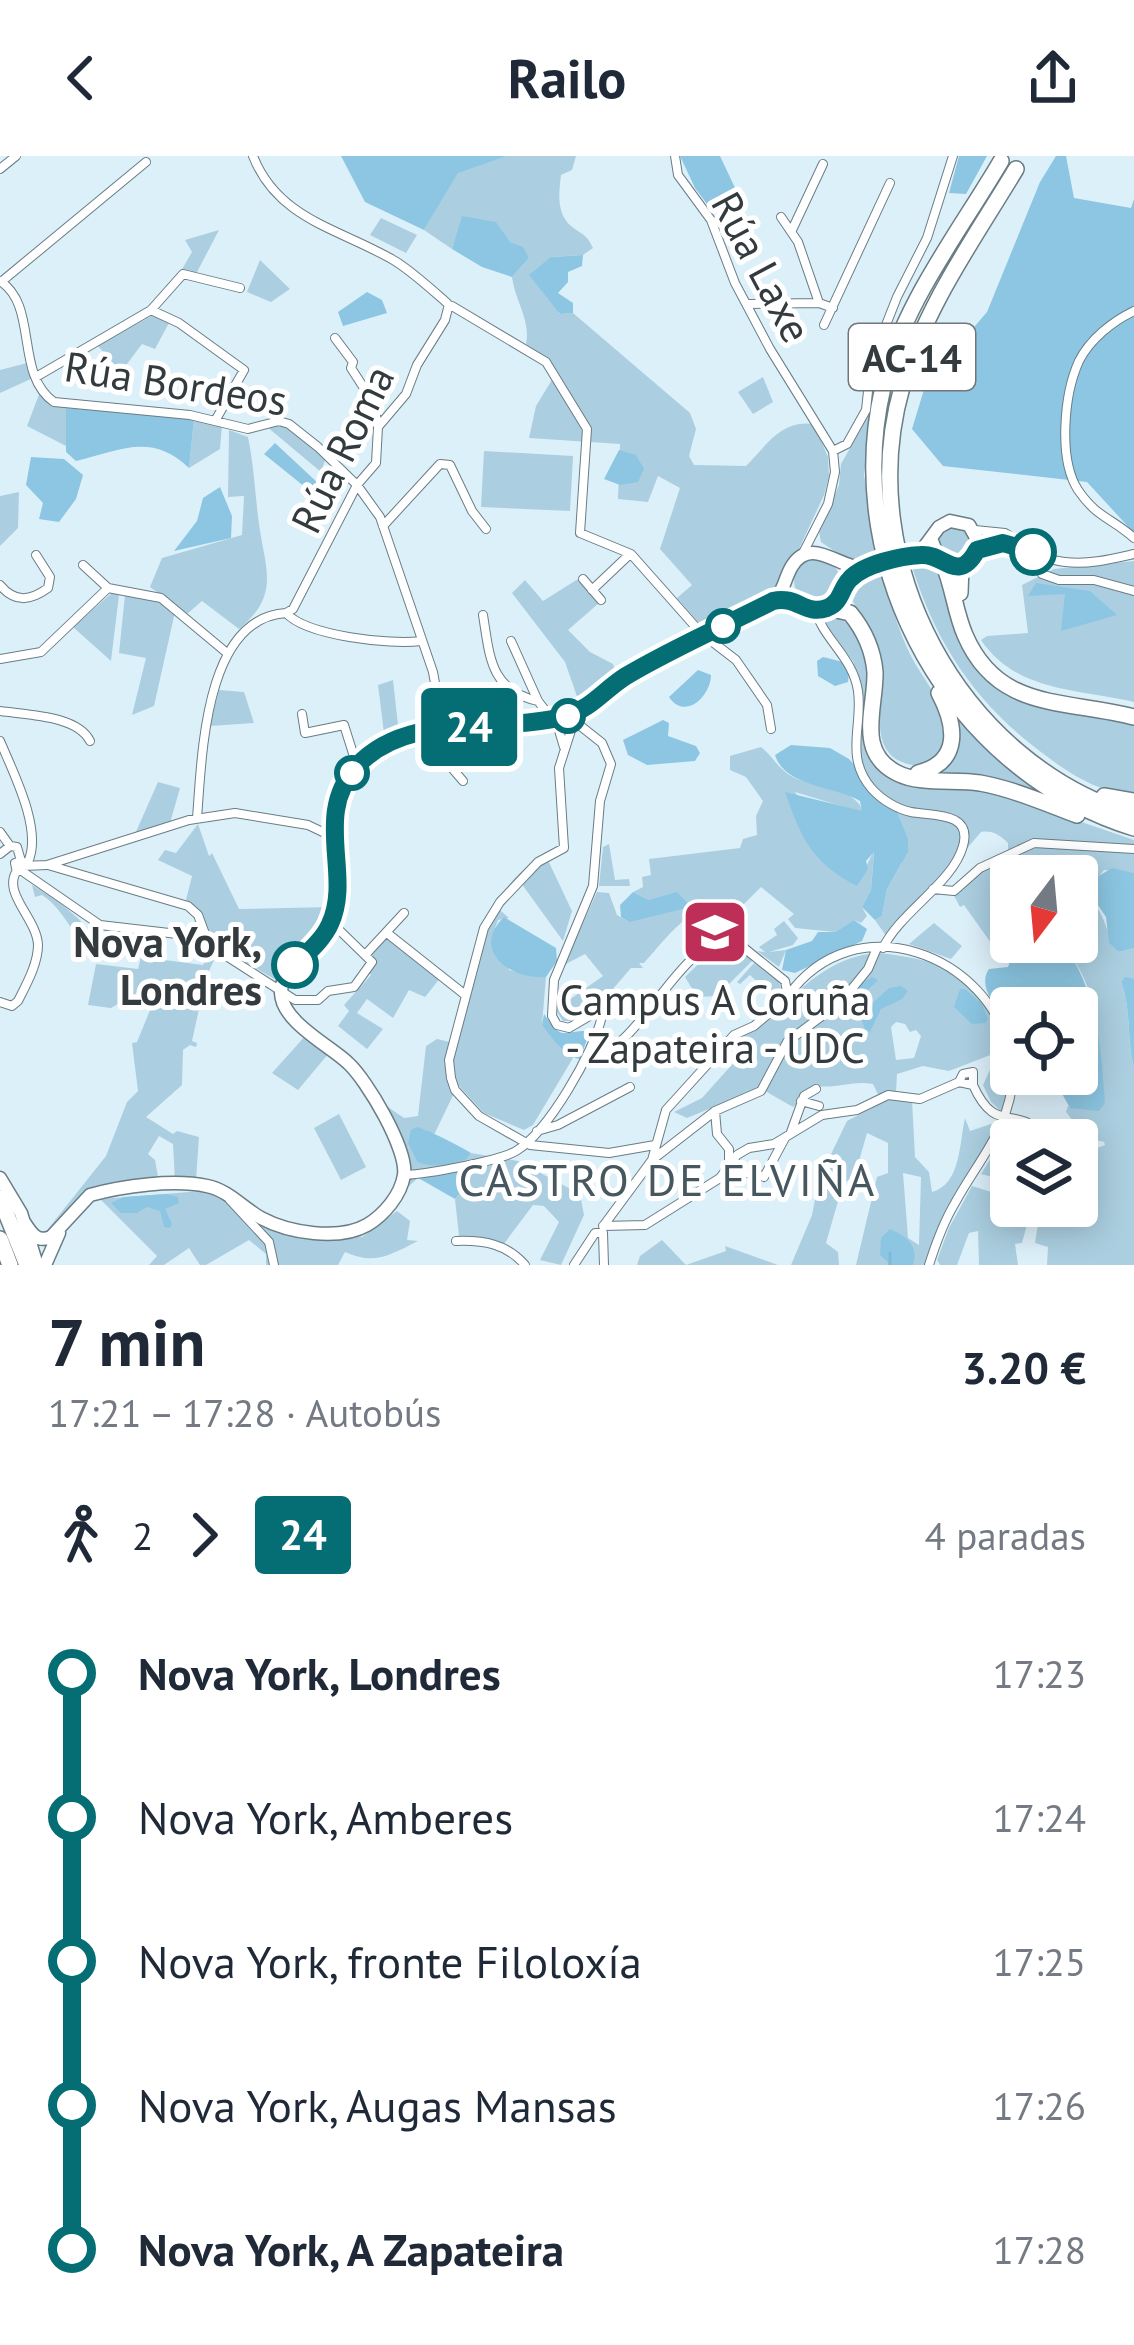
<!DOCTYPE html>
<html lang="es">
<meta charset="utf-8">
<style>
:root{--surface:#fff;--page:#f6f6f7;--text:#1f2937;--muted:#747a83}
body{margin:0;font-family:"PT Sans",sans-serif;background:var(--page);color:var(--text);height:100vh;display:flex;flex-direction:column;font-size:45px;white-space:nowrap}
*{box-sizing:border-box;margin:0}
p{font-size:39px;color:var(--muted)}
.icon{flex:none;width:66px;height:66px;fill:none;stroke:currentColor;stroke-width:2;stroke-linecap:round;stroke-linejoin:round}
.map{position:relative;height:1109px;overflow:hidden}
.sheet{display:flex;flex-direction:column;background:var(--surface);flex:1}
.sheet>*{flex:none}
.badge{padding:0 24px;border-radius:9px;font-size:42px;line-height:78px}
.needle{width:78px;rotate:196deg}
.buttons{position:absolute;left:990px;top:699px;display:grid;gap:24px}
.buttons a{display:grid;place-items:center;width:108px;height:108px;border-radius:12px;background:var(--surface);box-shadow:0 6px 30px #0003;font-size:60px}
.map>.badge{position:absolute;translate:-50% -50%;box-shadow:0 0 0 6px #fff}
.legs{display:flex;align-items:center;gap:18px;height:132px;padding:0 48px;font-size:39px}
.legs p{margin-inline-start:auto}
.head{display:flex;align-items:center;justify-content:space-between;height:204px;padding:0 48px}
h1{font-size:66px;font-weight:800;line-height:90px}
ul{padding:0 48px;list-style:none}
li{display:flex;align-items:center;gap:42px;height:144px;font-size:45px}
li i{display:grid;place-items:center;width:18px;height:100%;margin:0 15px;background:currentColor}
li i::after{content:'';width:30px;height:30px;margin:-15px;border:9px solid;border-radius:50%;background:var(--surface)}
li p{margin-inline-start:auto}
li:first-child i{background:linear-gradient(#0000 50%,currentColor 0)}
li:last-child i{background:linear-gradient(currentColor 50%,#0000 0)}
header{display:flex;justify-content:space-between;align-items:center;height:156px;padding:0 48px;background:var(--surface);font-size:54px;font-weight:800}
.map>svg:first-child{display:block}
.green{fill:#abcfe0;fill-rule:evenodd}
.forest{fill:#8cc6e2}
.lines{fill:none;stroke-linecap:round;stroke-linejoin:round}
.stream{stroke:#7fb9d5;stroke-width:3}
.minor-casing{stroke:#6a7c84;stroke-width:10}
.major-casing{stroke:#6a7c84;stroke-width:15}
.highway-casing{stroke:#6a7c84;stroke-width:18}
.minor{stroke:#fff;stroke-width:8}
.major{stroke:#fff;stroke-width:12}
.highway{stroke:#fff;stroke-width:15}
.major-bridge-casing{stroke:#6a7c84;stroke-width:15;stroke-linecap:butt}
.major-bridge{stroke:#fff;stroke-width:12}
.line-1-casing{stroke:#fff;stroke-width:27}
.line-1{stroke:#056e74;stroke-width:18}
.stop-1-dot{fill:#fff;stroke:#056e74;stroke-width:6}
.labels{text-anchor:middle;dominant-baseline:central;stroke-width:10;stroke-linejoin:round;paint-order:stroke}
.shield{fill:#fff;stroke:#707679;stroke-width:3}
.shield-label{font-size:39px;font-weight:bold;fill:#333b3f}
.street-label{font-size:42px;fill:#333b3f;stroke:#fff}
.stop-label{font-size:42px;font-weight:bold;fill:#333b3f;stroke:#fff;text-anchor:end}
.poi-label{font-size:42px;fill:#333b3f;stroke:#fff}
.neighbourhood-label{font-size:45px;letter-spacing:3px;fill:#46575f;stroke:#fff}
</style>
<header><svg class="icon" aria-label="back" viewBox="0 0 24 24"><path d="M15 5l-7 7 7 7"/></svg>Railo<svg class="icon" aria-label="share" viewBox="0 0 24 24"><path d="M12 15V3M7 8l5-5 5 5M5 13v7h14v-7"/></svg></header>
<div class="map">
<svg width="1134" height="1109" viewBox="0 0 1134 1109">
<rect width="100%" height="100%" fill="#dcf0fa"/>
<!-- green -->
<path class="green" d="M507,0h69l-4,14 -11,5c-2,18 -5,38 10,51 11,9 15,7 22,22l-10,7 -32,2 8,57 14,-1 117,100 6,16 -7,27 5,9 52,1c20,-20 35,-47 68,-42l14,33 1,19 -5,19 -26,56 -9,9 -15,33 -69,37 -28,-32 15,-13 -32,-36 20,-61 -22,-12 -10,26 -30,-3 2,-55 -91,-6 7,-32 17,-28 -12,-23 -15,-11c5,-24 -11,-43 -14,-67l17,-19 -19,-16 -47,-26 -11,33 -28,-19 34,-58z
M381,62l36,17 -11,18 -36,-18z
M219,74l-23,44 -15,-3 11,-19 -7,-12z
M260,104l30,29 -19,13 -24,-10z
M155,158l15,7 -15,28 -13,-5 -21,28 -23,-26z
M27,207l6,15 -33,15v-23z
M763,221l10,25 -20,12 -15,-22z
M40,236l14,13 12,3 2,39 -41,-21z
M872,253l-8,66 14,81 -29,5 -28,-19 -2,-10 20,-47 2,-21z
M194,263l28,7 -2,23 -31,19z
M273,268l15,2 38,32 -5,14 -55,-46z
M229,274l19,7c6,28 7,58 11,87 6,45 22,70 -20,105l-37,-28 -15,13 -37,-27 12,-29 80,-23 2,-39 -16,1z
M484,295l89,5 -3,55 -89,-4z
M19,336l-1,36 -18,18v-50z
M938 387a17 17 0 1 1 34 0a17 17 0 1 1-34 0Z
M794 425a23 23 0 1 1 46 0a23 23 0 1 1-46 0Z
M928,404l10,5 49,112 147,44v75c-31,-3 -60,-19 -85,-38 -71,-51 -113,-112 -138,-195z
M1134,405v141c-56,-13 -118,-10 -153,-62l6,-4 41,-3 -6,-48 32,-16z
M882,414c8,29 15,58 28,84 20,39 42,50 33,98 -14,10 -23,18 -41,10 -40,-16 -12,-78 -22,-111 -6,-22 -24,-37 -30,-58l9,-15z
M578,423l21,24 -31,27 22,22 23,12 4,13 -37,28 -15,-43 -53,-69 13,-13 18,21z
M113,436l6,3 -8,66 -38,-34z
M125,439l33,5 17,12 -21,94 -22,9 14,-57 -27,-5z
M831,455c50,28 43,104 49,155l100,21 154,53v33l-30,-3 -12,15v15c14,17 14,34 27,52l15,-4v31l-13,3c11,29 5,57 13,86v197h-87l1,-18 -13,-4 6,-37h36v-58l15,2 13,-5 -1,-3 -31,-8v-13l-7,-9 2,-6 3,2c22,-68 40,-103 -10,-166h16v-66h-66v66h6l-4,17 -22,-16 -27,-38 -4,2 -9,-17 31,-26 26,-14v-7c-8,-8 -16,-13 -27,-11l-92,108 -14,-20 7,-4 5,-27 15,-26 -40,-99 -4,-18 3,-61 -8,-24 -33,-42 1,-6z
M393,524l6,54 -14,7 -7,-56z
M219,534l25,2 10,31 -44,3z
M951,553l56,58 54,38 -137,-29 16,-8z
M761,591c11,9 15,18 27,27 23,16 65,9 76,39l-69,-21 62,94 17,-36 -3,40 -9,17 5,9 -6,7 -7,-3 -19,12 -40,-4 -7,-9 6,-5 -33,-27 -18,18c-48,-9 -70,26 -99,58h-5l4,5h-12l-31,36 -11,3 -17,14h-9l-6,-9 4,-22 8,10 34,-24 -18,-22 -21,11 33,-73 12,1 8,22 12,7 20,-22 -16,-8 10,-5 -1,-10 9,-2 -2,-16 91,-11 3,-9 14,-4 -1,-19 7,-15 -17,-24 -16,-7v-14z
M158,626l22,6 -10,35 -35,11z
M198,668l11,32 3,-3 27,56 91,-2 -10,22 -44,51 -61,-36 -12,-27 -17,-17 6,-24 -34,-16 7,-10 11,3z
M609,688l6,36 14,-1 1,7h-31l4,-39z
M545,698l27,57 -9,30 -42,-58 -21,27 9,8 -11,2 -3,8 14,42 37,7 -4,48 31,33 -40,67 -9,5 -40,-17 -26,-28 -25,52 -7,-7 -18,14 9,18c18,4 31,3 49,-2l5,-7 47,8 62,33 4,21 -23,50 -21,-5 19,-38 -15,-16 -11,-1 -30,40 -44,-9 -4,-37 4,-4 -38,-20 -12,11 2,-20 -26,-61 19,13 14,-2 8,-70 11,-7 13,3c18,-69 28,-148 95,-188z
M32,729c19,11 66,42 64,64 -23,-8 -32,-41 -54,-54l-7,2z
M784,765l14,17 -5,7 -24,7 17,-2 -7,17 -22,-16 8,1 -6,-5 18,-12 -3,-6z
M934,767l28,23 -11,13 -42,-15z
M387,780l54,41 -16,20 -16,-7 -16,28 -26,-19 -10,14 26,16 -16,20 -29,-23 11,-15 -5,-6 27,-30 -4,-4 2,-16z
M719,788l24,5 11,10 -37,37 -20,1 -12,-20z
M211,793l6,5 -11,23 -14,64 5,2 -1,4 -6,-2 -7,5 -1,35 -36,32 27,17 4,-3 22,6 -3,43 -21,1 -2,-37 -14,-8 -11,18 7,6 4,22 -53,4 -56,47 -6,1 62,-78 21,-54 11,-11 -6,-48 5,-1 18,-44 -1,-5 -12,-3 -31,18 -23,-3 8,-41 42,5 3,-12 62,8z
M880,797c22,3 44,5 63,15 52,28 74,89 60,145l-12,-11 -8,-17 12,-26 -2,-5 -44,17 -26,-5 -26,8 -1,18 16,8 3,57 14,15 3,20c29,-8 27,-48 33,-74l5,13 30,-10 -55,90 -20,54h-69l21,-88 11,-4v-30l-21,-10 -12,42 -12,9 -17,59 12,9 1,13h-48l21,-50 7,-36 28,-58 35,-18 -9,-19c-20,-4 -36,5 -57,2l-23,21 -33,-19 -73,30 -13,-6 28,-14 43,-48 -10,-11c52,-27 82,-84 145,-86zM896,866l9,2 5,8 6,-2 5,6 -7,22 -18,2 -5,-33zM903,1017l18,4 -2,68 -11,-7z
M754,807l23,14 5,14 -4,10 -28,-26 -10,9 -3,-2z
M306,879l23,18 -31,37 -26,-17z
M339,958l27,53 -25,13 -27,-52z
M1003,983l8,3v40l-30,-8z
M972,1030l39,12v8h15l3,11 -7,26 -7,1 3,21h-39l-1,-34 -9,2 -12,32h-17l-3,-5 12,-32z
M202,1035l124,46h36l35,-26 13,10 -3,19 11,1c-30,15 -43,24 -73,11l-7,13h-72v-11l-17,-14 -43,25h-6l-11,-17 -25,17h-15l8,-9 -57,-57z
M662,1084l24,25 40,-14 -1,-5 53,19h-141l3,-9z"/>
<!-- forest -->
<path class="forest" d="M341,0h166l-49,17 -34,57 -59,-28z
M680,0h40l17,36 -27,16 -15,-20z
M959,0h28l-21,38 -17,-1z
M1056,0h10l8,42 57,10 3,-9v334l-47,-51 -144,-16 -31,-37 14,-46 61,-71 53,-130z
M462,60l34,6 14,20 13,5 6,11 -17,19 -30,-10 -30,-18z
M583,99l-1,11 -14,6v10l-10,11 15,10v10l-13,1 -31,-39 22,-18z
M367,136l15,8 5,13 -44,13 -5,-14z
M66,252l128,11 -5,49c-37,-36 -69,-18 -113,-7l-10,-9z
M275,287l44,41 -14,3 -41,-33z
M619,294l17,5 8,14 -6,13 -18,3 -16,-6z
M31,301l33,2 19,16 -7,24 -17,23 -20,-3 4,-16 -17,-18z
M220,331l12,29 -1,22 -57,13 23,-30 6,-23z
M1036,427l54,8 27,24 -56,16 4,-37 -37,2z
M823,501l20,5 6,11 -1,9 -13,4 -17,-10 -1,-15z
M698,514l13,5c0,21 -26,46 -42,22z
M663,564l6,3 -1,13 28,10 4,7 -5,8 -48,4 -19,-10 -5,-15z
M791,589l39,3 19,11 47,51 12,29v13l-21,37 -5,27 -7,4 -13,-13 9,-17 3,-38 -8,9 2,8 -11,17c-45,-23 -56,-48 -72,-94l77,19 -2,-10c-25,-15 -75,-14 -85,-46z
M1112,712l22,5v75l-15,4 -10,-9 -3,-26 -15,-22 6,-18z
M633,736l16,8 28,-8 14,15 -62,15 -8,-5 -1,-12z
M504,761l52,31 1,13 -11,16c-36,3 -76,-27 -42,-60z
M854,764l13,9 -5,12 -67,32 -13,-3 4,-20 26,-9 6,-9h17z
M1017,786h44c36,44 40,106 44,161l-6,8 -29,-3 -19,-34h26v-66h-66v17c-12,-15 -35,-37 -22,-56l19,-2z
M872,821l6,3 -15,15 2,15 24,-22 12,-2 7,5 -6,8 -21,10 -11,23 -5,-3c-7,-20 -18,-40 7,-52z
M1125,821l9,2v89c-8,-30 -2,-57 -13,-86z
M960,833h5l17,15 6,15 -3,4 -13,1 -18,-17z
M544,858c20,29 16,16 46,17l-10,28c-15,-2 -29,-22 -38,-34z
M417,971c11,3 43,19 54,26l-5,7c-17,5 -32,8 -49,2l-9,-18 3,-14z
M459,1012l7,7 -3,15 -8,9 -35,-20 1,-4z
M166,1038l12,3 1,6 -14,6 7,15 -2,4 -6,-1 -4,-16 -13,-4 -10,6h-16l-10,-10 13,-6z
M890,1073c18,8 29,17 23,36h-22l-11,-10 1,-17z"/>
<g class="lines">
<!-- stream -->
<path class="stream" d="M890,1109v-12"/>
<!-- minor casing -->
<g class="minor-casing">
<path id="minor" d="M253,0c25,64 88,73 142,105 19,12 36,28 52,42
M675,0l3,19 33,45 24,63 35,66 63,102 2,21 -7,32 -26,51
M0,13l16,-13
M781,61l17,25 21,61
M792,74l31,-66
M0,125c39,25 14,93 54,121l136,13 58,14 31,-8 10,3 29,23 39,38 23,32 53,155 10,56
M1,126l145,-120
M749,148l70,-1 14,5
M452,150l94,56 41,67 -7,104 51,21 70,79 35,27 31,45 4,24
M151,154l28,13 65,47 -29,51
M1134,155c-21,10 -44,28 -55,50 -15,33 -21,98 -1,129 19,28 34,28 56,48
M824,169l66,-142
M335,182l18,24 -2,6 22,34 5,23
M36,221l115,-67 32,-36 57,14
M833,295l14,-7 19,-34 5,-47 26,-66 30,-59 26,-82
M383,370l57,-62 10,1 22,46 14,18
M975,374l30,3 22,14
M979,393c39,-13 50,9 86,13 23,3 47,-3 69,-8
M83,409l25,23 53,10 66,55
M1042,418l17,6h35l40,11
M583,423l18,21
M0,429c15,18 30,16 48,3l2,-11 -14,-22
M592,434l38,-36
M815,454c9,30 38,47 43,81 5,35 -14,66 14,98 10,11 25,20 39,23 20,4 62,-1 52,34 -10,37 -63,66 -80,102
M286,457l7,-4 64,-124 19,-22 2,-36 28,-33 11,-29 28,-45 3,-12
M483,459c7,43 7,75 55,86
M511,485l27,60 20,26 6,20
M0,503l41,-7 67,-64
M0,555c26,4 77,4 90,30
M302,558l3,19 39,-8 13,41
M574,565l-15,47 5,80 -26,14 -38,40 -16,26 -35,132 2,18 4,12 24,26 51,29 79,8 46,-8
M422,577l41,48
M0,585c13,31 43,89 28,121l-5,1
M197,662c5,-61 7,-200 89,-205 21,23 104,32 135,28
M0,676l10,14
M0,698l10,-8 7,1 4,14
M21,705l1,6 -6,1 -1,-5z
M48,709l140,41 10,9 10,27
M23,710l24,-1 142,-45 46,-7 73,12 25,12
M19,713l81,56 95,11 100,64h23l10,-9 26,-4 18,-25 -41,-40
M933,733l21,2 26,-23 54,-25 100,6
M387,777l77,61
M366,798l38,-41
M788,840c66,-93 203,-43 223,60
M0,846l12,4 6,-5c8,-16 20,-37 20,-56 -1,-27 -38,-53 -20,-76
M587,901c54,-2 89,-118 146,-118l52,42 3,16 -34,29 -20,9 -68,75 -14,50
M959,926l4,-8 10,-2v13
M801,945l18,5
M715,955l2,23 12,15v12
M537,975l21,-6 72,-38
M791,976l13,-36 12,-7
M405,1019c22,-1 94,-14 111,-24 32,-19 78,-99 86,-135l-4,-5 -29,17 -12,-3 -5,-9 2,-36 39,-94 7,-85 11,-37 -9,-21 -29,-23
M722,1022l30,-6 12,5 21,-39
M230,1044l39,42 5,23
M604,1069l48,-65 63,-49 46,-20 26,-49 55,-41 26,-32 9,-21
M603,1070l42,-1 75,-47 17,-23 12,-7 25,-4 48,-29 35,-5 31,-15 32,4 39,-17 14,3c24,54 45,15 73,55
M603,1077l1,32
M456,1085c28,-1 51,3 69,24
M574,1109l21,-32h8
M929,1109c7,-22 14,-42 26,-62 24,-44 56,-76 58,-129"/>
</g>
<!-- major casing -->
<g class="major-casing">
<path id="major" d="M919,398l20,-27 11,-6 19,4 10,18 -8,17 -16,6 -16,-7 -7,-18
M773,445c12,-11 11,-22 19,-35 19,-31 48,3 72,2
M0,1022l21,35 16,52
M24,1066c7,11 13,21 27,15l39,-42c33,-9 83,-16 117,-9 21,4 36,22 54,32 28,15 78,23 106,7 17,-10 34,-30 37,-50 4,-25 -37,-95 -56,-112 -19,-18 -66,-41 -67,-70 -1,-29 46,-50 54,-81 12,-50 -17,-92 18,-141 39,-55 146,-42 206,-53 30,-5 44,-28 68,-42 47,-28 97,-51 146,-75 24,-5 37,18 58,4 15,-8 15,-24 34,-37
M45,1109l14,-32"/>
</g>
<!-- highway casing -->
<g class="highway-casing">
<path id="highway" d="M1001,5c-41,70 -100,145 -118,226 -43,184 69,385 251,441
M1016,13c-42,70 -92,139 -114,218 -50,175 57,375 232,428
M943,407c10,23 12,49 22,72 33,77 101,64 169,82
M960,437l1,-27
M828,452l22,5c14,17 23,36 25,59 1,35 -20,80 22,101 23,12 57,6 83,10 33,6 65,20 97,32
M918,617c44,-11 38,-48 21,-80
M1104,640l30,5
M0,1042l27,67
M0,1083l10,26"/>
</g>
<!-- minor -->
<use href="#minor" class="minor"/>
<!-- major -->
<use href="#major" class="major"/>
<!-- highway -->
<use href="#highway" class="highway"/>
<!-- major-bridge casing -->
<g class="major-bridge-casing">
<path id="major-bridge" d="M865,412l54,-14"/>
</g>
<!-- major-bridge -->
<use href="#major-bridge" class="major-bridge"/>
</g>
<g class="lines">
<!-- line-1 casing -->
<g class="line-1-casing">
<path id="line-1" d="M295,809c12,-12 28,-25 35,-41 23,-49 -18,-109 27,-158 51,-56 144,-32 209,-50 25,-7 39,-27 60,-40 47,-28 98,-50 147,-75 24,-6 32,15 54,7 15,-6 13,-19 23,-29 14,-15 51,-23 71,-24 23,-2 37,30 56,-5l26,-7 30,9"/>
</g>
<!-- line-1 -->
<use href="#line-1" class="line-1"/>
</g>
<!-- icons -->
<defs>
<g id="university-square" transform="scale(3.45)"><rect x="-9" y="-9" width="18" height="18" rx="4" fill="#be2f58" stroke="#fff"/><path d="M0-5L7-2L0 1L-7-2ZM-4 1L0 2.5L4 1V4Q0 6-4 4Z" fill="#fff"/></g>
</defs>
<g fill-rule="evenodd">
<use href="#university-square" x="715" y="776"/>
</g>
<!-- markers -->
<g class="stop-1-dot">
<circle cx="1033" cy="396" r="21"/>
<circle cx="723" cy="470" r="15"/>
<circle cx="568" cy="560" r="15"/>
<circle cx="352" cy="617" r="15"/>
<circle cx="295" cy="809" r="21"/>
</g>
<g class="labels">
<!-- shield labels -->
<rect class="shield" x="849" y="168" width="126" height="66" rx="9"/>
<g class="shield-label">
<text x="912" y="201">AC-14</text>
</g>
<!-- street labels -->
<g class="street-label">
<text transform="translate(762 111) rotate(62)">Rúa Laxe</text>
<text transform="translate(176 227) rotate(9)">Rúa Bordeos</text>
<text transform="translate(342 293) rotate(-64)">Rúa Roma</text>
</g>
<!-- stop labels -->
<g class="stop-label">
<text x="262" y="785">Nova York,<tspan x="262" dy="48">Londres</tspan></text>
</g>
<!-- poi labels -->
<g class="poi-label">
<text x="715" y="843">Campus A Coruña<tspan x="715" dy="48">- Zapateira - UDC</tspan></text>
</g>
<!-- neighbourhood labels -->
<g class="neighbourhood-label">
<text x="668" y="1023">CASTRO DE ELVIÑA</text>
</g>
</g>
</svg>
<div class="buttons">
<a><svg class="needle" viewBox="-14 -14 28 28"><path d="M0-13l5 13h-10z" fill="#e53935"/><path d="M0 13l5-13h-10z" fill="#747a83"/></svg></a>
<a><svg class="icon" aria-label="locate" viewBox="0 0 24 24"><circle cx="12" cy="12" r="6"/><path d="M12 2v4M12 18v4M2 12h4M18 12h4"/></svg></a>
<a><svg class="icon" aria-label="layers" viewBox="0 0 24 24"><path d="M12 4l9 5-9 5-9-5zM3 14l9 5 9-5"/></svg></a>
</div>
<b class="badge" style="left:469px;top:571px;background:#056e74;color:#fff">24</b>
</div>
<section class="sheet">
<div class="head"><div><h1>7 min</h1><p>17:21 – 17:28 · Autobús</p></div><b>3.20 €</b></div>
<div class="legs"><svg class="icon" aria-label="walk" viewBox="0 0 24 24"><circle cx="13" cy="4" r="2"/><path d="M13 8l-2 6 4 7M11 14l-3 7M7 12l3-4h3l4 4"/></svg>2<svg class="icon" aria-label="forward" viewBox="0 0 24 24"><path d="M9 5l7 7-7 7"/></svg><b class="badge" style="background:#056e74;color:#fff">24</b><p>4 paradas</p></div>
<ul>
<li><i style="color:#056e74"></i><b>Nova York, Londres</b><p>17:23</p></li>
<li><i style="color:#056e74"></i><span>Nova York, Amberes</span><p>17:24</p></li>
<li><i style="color:#056e74"></i><span>Nova York, fronte Filoloxía</span><p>17:25</p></li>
<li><i style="color:#056e74"></i><span>Nova York, Augas Mansas</span><p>17:26</p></li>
<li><i style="color:#056e74"></i><b>Nova York, A Zapateira</b><p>17:28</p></li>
</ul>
</section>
